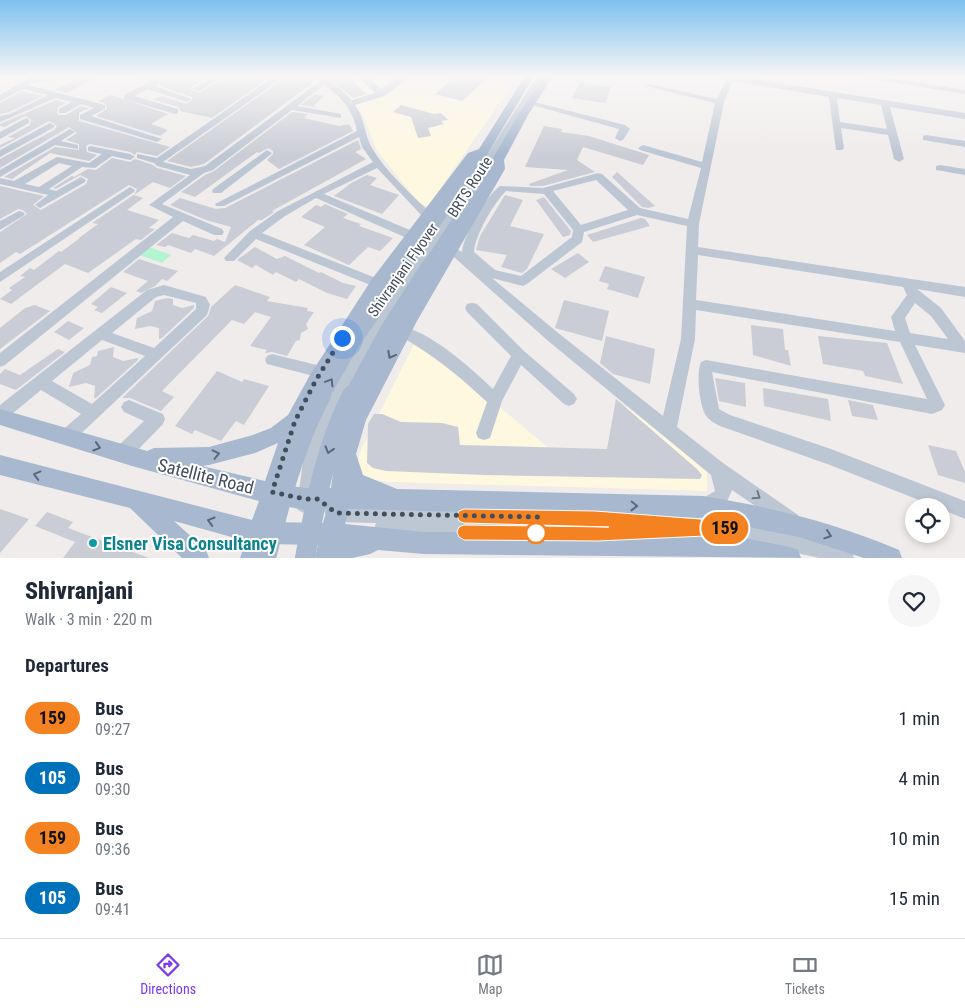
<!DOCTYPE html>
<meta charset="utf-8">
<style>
:root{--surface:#fff;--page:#f6f6f7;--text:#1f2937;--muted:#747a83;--line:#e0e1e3;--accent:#7c3aed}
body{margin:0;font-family:"Roboto Condensed",sans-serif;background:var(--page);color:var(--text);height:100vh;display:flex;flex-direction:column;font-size:19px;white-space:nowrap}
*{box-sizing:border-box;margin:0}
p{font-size:16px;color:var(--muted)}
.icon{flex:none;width:28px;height:28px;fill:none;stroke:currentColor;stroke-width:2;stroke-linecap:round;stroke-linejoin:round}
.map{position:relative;height:558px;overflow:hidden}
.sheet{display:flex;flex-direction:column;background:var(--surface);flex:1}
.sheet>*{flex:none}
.badge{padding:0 10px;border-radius:16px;font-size:18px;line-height:32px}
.buttons{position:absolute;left:905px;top:498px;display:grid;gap:10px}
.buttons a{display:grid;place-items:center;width:45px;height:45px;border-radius:50%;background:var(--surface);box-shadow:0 2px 8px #0003;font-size:25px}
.you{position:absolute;width:25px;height:25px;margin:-12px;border:4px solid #fff;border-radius:50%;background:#1a73e8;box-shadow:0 0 0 8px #1a73e833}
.map>.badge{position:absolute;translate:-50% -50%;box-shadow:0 0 0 2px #fff}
h2{padding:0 25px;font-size:19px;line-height:45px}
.round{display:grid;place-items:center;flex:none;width:52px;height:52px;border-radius:26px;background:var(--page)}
.overview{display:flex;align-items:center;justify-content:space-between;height:85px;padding:0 25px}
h1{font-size:24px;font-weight:800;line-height:38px}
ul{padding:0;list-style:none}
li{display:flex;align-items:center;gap:15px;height:60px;padding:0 25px}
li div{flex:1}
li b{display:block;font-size:19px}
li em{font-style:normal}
li .badge{min-width:55px;font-weight:700;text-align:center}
.tabs{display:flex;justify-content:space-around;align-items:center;height:70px;border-top:1px solid var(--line);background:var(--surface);font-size:14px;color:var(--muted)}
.tabs a{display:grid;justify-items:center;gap:2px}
.tabs .on{color:var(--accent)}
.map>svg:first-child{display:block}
.commercial{fill:#fef8e1}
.green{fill:#b3f4d1}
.building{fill:#cacdd5}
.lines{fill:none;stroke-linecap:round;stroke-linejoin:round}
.minor{fill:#bdc7d4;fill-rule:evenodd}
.major{fill:#a7b8cf;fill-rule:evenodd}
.major-bridge-far2{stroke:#a7b8cf;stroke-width:13}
.major-bridge-far1{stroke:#a7b8cf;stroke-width:16}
.major-bridge{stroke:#a7b8cf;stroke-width:20}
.oneway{stroke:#5b6878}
.oneway2{stroke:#6d7885}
.line{fill:#f58220;stroke:#fff}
.walk{stroke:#424e5b;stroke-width:5;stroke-dasharray:0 9}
.stop-dot{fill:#fff;stroke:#f58220;stroke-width:2.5}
.culture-dot{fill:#0f9aa8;stroke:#fff;stroke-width:2}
.labels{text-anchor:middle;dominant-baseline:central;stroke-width:4;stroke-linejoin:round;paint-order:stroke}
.street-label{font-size:15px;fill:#424e5b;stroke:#fff}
.near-street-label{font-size:18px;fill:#424e5b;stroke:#fff}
.near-culture-label{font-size:18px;font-weight:bold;fill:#0d838f;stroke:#fff;text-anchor:start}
</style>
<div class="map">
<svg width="965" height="558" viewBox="0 0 965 558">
<rect width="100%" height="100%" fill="#efeceb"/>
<!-- commercial -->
<path class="commercial" d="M314,76h186l6,2 6,7 -84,121 -8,-2 -43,-53 -14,-36z
M417,338l134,112 58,1 9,-44h9l80,63v21l-317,-9 -25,-3 -7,-11 1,-14z"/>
<!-- green -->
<path class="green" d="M149,247l22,8 -9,8 -23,-8z"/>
<!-- building -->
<path class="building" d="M82,76h13l1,2 -30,15 -12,-3z
M154,76h56l-20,12 8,5 30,-17h43l-59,42 -32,-7 -1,-4 -25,-7 8,-4 24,8 7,-5 -1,-2 -32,-11 1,-7z
M287,76h10l18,5 -111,83 -13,3 -24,-6z
M326,76h21l20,18 -14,4z
M456,76h33l-27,25 -27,-7z
M580,82l31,5 -6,16 -33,-5z
M22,91l21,5 -34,16 -9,2v-11z
M315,94l9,2 -11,10h4l-1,1 -15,-2z
M111,95l57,19 -17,10 17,6 -8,6 -64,-20 11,-7 -1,-5 -8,-3z
M56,100l10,3 -8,4 -1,6 2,2h7l15,-9 8,2 -10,5v8l91,26 -13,9 -20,-4 -2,3 -5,-3 -40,-8 -4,2 1,6 10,3 -8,6 -39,-8 -38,26 -8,-2 51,-30 24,3v-6l-13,-4 11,-7 -8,-6 -69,41v-9l54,-29 3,-4 -8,-5 -49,27v-3l15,-7 -7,-1 22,-12 1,-6 -6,-3 -20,11 -5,-1v-2z
M401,105l33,9 7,-1 7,7 -7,1 3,3 -16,4 3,8 -13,2 -7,-21 -18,-5z
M292,112l16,2 -4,4 35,8 10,-2 4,7 -74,38 -12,-9 6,-6v-3l-5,-3 -9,5 -2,-1 -62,45 -14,-5 24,-17 9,-4z
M544,126l18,3 -1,3 28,4 60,19 -6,10 -60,-18 -6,13 18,12 -52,14h-13l-1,-2 39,-14 -43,-3z
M358,140l3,9 -6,3 11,7 -94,52 2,1 -12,8h-4l-44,36 -19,-7 -4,4 -23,-8 -3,2 -9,-2 16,-12 17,5 4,-3 21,6 3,-2 8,3 6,-15 -25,-7 -36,-15 10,-7 36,11 9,-1z
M112,158l18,4 5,-3 18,6 4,3 29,8 -16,12 -17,-6 -19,13 9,3 -16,12 32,10 -10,8 6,1 -14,11 -5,-1 -48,34 -23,-9 -54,40 -11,-5 12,-9 -3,-2 16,-11 -5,-1 10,-8 4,2 25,-19 2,1 19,-14h-1l19,-14 -6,-1 43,-29 2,-5 -8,-4 -109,69 -4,-2 -16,11v-31l27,-18 -4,-4 -5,-1 -18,10v-33l44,10 -11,9 8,5 45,-26 2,-5 -8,-4 -24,14 -3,-1 19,-12 2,1 14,-8 8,1z
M617,172l38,34 -7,2 -6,-1 -30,-30z
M367,175l10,3 -7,7 29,10 -17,19 -48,-18 17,-13z
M505,195l18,5 -13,26 34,8 -17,35 -5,4 -21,-6 6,-12 -31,-5 4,-14z
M544,197l27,34 -1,4 -7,2 -27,-37z
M325,204l23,10 -5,4 18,6 -2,2 34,12 -13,13 -12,-4 -19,18 -45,-20 21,-18 -24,-10 15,-12 5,2z
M641,218l4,1 5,7 -57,16 -6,-7z
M255,247l22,12 8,-3 34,17 2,-1 22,11 13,3 -9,13 -20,-6 -28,-14 -3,3 -20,-10 -3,3 -17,-10 -4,3 -15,-8z
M578,253l11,9 -24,16 -14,-9z
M139,259l25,8 14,4 -11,10 -5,-2 -7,7 -14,7 -5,-2 12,-10 -25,-9z
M605,266l40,11 -7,21 -31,-9 2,-5 -10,-3z
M235,285l35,12 -3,4 41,7 -1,3 7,1 -8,12 2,5 -7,4 -1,7 -4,1 -9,15 -15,-4 -7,1 2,-3 -17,-4 21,-29 -16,-5 -11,12 -12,-4 -70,71 12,6 -13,14 -31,-13h-8l86,-82 3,-9z
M111,287l16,6 -25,20 -8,-3 4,-3 -7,-3z
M167,298l6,1v6l9,3 12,-3v3l-32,30 -3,1v-11l-9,-2 -15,3 2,-11 15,-7 3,-10z
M564,300l45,11 -7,30 -47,-13z
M35,305l15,6 -50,38v-21l25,-20z
M68,321l16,7 -15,12 -15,-8z
M751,325l32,4 2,21h3l3,16 -38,-11z
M606,336l49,13 -5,35 -37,-10 -13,-11z
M818,336l69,7 16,41 -38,-8 -2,-5 -40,-7z
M114,347l-1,10 10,4 15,-3v2l-42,38h-2l1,-12 -9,-3 -17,4 4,-14 17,-8 2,-8 5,-1 1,-5z
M58,349l7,3 -49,38 -16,-6v-10l5,-5 15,6z
M217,371l25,11 2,-3 25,7 -25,39 -8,-4 -15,20 -26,-11 -3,4 -17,-8z
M715,378l30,5 1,24 -27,-6z
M763,388l65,11 3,22 -67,-15z
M616,399l81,70 5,6 -2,4 -216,-4 -98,-4 -13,-3 -6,-5 1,-39 6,-10h8l19,8 41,1 16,4 2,18 147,4z
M848,400l25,5 5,15 -26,-4z
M928,445l28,6 9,21v11l-27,-8z
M0,509l29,10 -29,34z
M47,512l26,10 -5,6 81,30h-86l12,-16 -40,-16z
M500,527l78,2 1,2h-76z"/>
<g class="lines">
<!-- minor -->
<path class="minor" d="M32,76h46c-15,8 -35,1 -50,9l77,20v4l-14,7 71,23 -5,3 -77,-23v-4l14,-7 -13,-4 -16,9h-6v-4l13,-7 -16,-4 -56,24v-6l10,-2 38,-19 -25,-6 -23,12v-6z
M132,76h14l13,4v4l-4,2 36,13 -4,3 -39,-13 -14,7 44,13v4l-3,1 -51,-15v-4l25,-13z
M215,76h11l-27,15 -7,-2z
M275,76h10l-122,86 28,7 14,-3 114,-84 -9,-6c18,0 30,12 42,24l23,-7 -17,-17h9l14,13 19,-13h6v4l-22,16 -29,9c10,13 9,29 17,43 14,24 39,46 60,66l2,2 -2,2h-8l-47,-50 -53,26 93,39 2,3 -2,3h-8l-93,-41 -31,18 -23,17 119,47 2,3 -2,3h-8l-117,-47 -22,22h-8l-2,-3 26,-27 28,-20 95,-49 -11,-15 -3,-10 -135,69h-8l-1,-2 142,-73c-4,-21 -15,-34 -33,-46l-27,21 44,8v4l-49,-8 -79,60 -9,3 -42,31 60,25 2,3 -2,3h-8l-31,-14 -178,144 -5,2v-14l173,-136 -24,-12 41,-30 -33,-9 -3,-3 -17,-5v-4l20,4z
M537,76h8l-15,25 95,24 5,4 -7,11 -3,1 -5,-3 4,-9 -91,-25 -45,73 -85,129 -41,67 -23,46 -14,33 -2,32 -8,26 -6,3 -6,-3 -3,-6 5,-20 4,-32 17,-41 26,-46 41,-65 85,-123z
M710,76h26l229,37v6l-75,-12 14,52 -5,3 -5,-3 -6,-24 -47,-7 3,20 -2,2h-6l-7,-53 -96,-16 -9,21 -25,122 -1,23 267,40v10l-48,-8 24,19 24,33v12l-50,-8 30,60 -3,5 -10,4 -220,-42 7,37 11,6 101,34 134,52v18l-24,-10v-3h-7l-104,-41 -110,-39c-4,-2 -10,-5 -13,-9 -8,-9 -11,-45 -6,-55l5,-2 221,39 -27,-57 -204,-32 -1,29 -18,88 46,36 75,52 3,6 -3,6 -6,3 -6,-3 -54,-37 -7,16 -19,9 -6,-3 -3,-6 3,-6 15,-9 -4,-16 -164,-135 -101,-90 6,-4 10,6c1,-16 25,-57 38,-66l43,2 55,-15 4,1 38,34 48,11 13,-51 -61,-18 -2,-2 5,-3 59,17 13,-59 -70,-17 4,-2 68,15 9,-19zM837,98l44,7 6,24 -47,-7zM596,180l32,30 -47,15 -28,-34zM506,191l38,3 29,36 -1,7 -51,39 -26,-6 -21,-18c1,-17 20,-49 32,-61zM637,215l50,11 -6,113 -18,77 -106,-84 -65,-54 31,8 4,-2 55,-42 2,-10zM698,255l205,32 4,8 -16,22 4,14 -199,-31zM915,303l16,13 17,23 -38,-6 -5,-15z
M854,76h23l88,14v4z
M26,118l3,1v4l-29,16v-7z
M50,123l5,3 -2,2 -53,29v-7z
M70,129l5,3 -14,9 17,4v4l-23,-4 -55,32v-7z
M926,135l39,6v6l-42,-7v-4z
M91,146l39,8 5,3 -5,3 -18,-4 -17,12 -13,-1 -33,22 7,2 25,-14 5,3 -1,2 -45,26 -5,-3 13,-10 -48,-11v-6l14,3 43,-24 32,6 13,-9 -14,-3v-4zM59,163l13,3 -33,21 -14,-3z
M267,150l5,3 -2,2 -49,38h-8l-1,-2 1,-2z
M940,165l25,4v6l-29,-5v-4z
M130,187l5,3 -1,2 -134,90v-10z
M19,211l4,1 2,2 -2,2 -23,14v-9z
M164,285l42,12 4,8 -3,10 -135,127 -6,2 -6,-2 -2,-5 2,-5 21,-18 -40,-24 -35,29 -6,2v-16l147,-115zM164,295l32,8v6l-42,39 -42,-15 44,-36zM102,340l43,16 -53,48 -40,-23z
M472,303l5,1 47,47 50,43 3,5 -3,5 -5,2 -5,-2 -43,-39 -19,36 -12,37 -6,2 -6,-2 -2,-5 11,-31c-28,-26 -56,-49 -89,-67l-2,-4 2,-4 5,-1c34,11 64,39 90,63l18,-33 -44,-44 -2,-4 2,-4z
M272,354l49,12 5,2 2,4 -2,4 -5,2 -54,-14 -2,-4 2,-4z
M129,400l34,14 2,5 -2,5 -35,36 -6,2 -6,-2 -2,-6 2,-6 28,-27 -20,-9 -3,-5 3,-5z
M333,502l5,2 257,6 74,5 6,3 2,3 48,-2 90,19 37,13 2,7h-34l-100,-21 -119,6 -6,-3 -3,-6 2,-6 -115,-3 3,2 3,6 -3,6 -6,3 -93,-4 -6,-3 -3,-6 2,-6 -39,-1 -10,-5 -3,-6 3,-6z"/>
<!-- major -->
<path class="major" d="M525,76h9l-50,84 -6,4 -5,-2 -91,125 -60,98 -18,37 -19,63 20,3h26l5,-34 14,-41 54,-99 88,-144 -4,-3 30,-52 26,-39h9l-25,39 -24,45 1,9 -88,152 -51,99 -10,34 7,21 34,14 306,7c68,11 132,27 196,54l3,8h-38l-65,-21 -96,-19 -355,-9 -3,15 79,8 299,2 67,13 8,3 3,8 -377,-4 -46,-4 -8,4 -18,4h-37l3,-13 -51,-1 -5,14h-22l6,-17 -72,-20 32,29 3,8h-27l-52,-50 -130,-33v-20l252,65 7,-19 -127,-35 -132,-41v-16l147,42 7,-3 55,-1 44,-12 18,-7 17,-13 22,-40 62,-96 96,-126 11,-4zM278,443l-13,38 -63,-15 7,-1 46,-12zM279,505l26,5 22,-1 -4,14 -50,-1z"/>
<!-- major-bridge-far2 -->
<path class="major-bridge-far2" d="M404,266l71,-102
M429,266l65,-99"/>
<!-- major-bridge-far1 -->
<path class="major-bridge-far1" d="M321,396l30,-52 54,-79
M352,396l36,-66 42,-65"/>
<!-- major-bridge -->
<path class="major-bridge" d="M266,558c14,-56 28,-112 55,-163
M305,558c11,-58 20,-109 47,-163"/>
</g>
<!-- one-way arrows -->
<defs><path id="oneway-chevron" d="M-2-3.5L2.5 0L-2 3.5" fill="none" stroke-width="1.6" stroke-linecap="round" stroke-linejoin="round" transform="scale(1.25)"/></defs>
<g class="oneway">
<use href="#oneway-chevron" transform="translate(391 355) rotate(118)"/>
<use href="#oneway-chevron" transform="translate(330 382) rotate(-59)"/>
<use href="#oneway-chevron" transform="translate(97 447) rotate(17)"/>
<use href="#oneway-chevron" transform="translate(329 450) rotate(107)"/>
<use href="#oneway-chevron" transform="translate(216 454) rotate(-13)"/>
<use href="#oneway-chevron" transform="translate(37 475) rotate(-165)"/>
<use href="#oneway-chevron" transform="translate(634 506) rotate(1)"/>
<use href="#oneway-chevron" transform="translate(211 521) rotate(-164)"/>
<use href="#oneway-chevron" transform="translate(828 535) rotate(18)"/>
</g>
<use class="oneway2" href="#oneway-chevron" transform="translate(757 496) rotate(34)"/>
<!-- sky -->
<linearGradient id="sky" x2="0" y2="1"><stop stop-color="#7cc0ee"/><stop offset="0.49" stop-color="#f8f6f6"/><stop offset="1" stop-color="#f8f6f6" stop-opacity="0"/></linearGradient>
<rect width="965" height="155" fill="url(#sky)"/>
<!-- line -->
<path class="line" d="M464,509l131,2 131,10 5,2 2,5 -2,5 -5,2 -128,6 -134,-1 -5,-3 -2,-5 2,-5 5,-2 145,2 -145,-4 -5,-2 -2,-5 2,-5z"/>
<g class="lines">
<!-- walk -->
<path class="walk" d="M342,338l-26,42 -21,41 -23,71 33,7h13l18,14 203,4 -3,16"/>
</g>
<!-- markers -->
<circle class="stop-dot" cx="536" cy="533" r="10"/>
<circle class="culture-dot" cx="93" cy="543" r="5"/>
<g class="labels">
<!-- street labels -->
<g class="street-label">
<text transform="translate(470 187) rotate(-57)">BRTS Route</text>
<text transform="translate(403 270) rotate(-55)">Shivranjani Flyover</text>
</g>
<!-- near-street labels -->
<g class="near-street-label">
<text transform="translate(206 476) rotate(14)">Satellite Road</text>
</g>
<!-- near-culture labels -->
<g class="near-culture-label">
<text x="103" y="543">Elsner Visa Consultancy</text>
</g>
</g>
</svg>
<div class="buttons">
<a><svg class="icon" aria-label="locate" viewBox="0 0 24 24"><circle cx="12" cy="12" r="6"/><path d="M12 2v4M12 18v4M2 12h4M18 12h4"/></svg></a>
</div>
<div class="you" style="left:342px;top:338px"></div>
<b class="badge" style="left:725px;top:528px;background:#f58220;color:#111">159</b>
</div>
<section class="sheet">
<div class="overview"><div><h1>Shivranjani</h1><p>Walk · 3 min · 220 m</p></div><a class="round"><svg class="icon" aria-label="heart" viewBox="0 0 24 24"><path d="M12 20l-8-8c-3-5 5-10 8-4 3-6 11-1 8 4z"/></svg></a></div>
<h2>Departures</h2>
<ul>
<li><span class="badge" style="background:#f58220;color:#111">159</span><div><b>Bus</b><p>09:27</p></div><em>1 min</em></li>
<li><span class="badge" style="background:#0072bc;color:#fff">105</span><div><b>Bus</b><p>09:30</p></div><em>4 min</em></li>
<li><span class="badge" style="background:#f58220;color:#111">159</span><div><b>Bus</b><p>09:36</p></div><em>10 min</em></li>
<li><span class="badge" style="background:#0072bc;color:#fff">105</span><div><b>Bus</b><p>09:41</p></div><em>15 min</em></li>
</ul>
</section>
<nav class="tabs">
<a class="on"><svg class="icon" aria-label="directions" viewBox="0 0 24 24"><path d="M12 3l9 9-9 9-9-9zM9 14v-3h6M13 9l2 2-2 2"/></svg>Directions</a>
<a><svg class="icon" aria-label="map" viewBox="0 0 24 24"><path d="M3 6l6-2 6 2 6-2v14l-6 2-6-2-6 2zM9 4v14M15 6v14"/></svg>Map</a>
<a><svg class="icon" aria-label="tickets" viewBox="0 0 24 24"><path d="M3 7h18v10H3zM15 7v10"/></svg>Tickets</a>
</nav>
